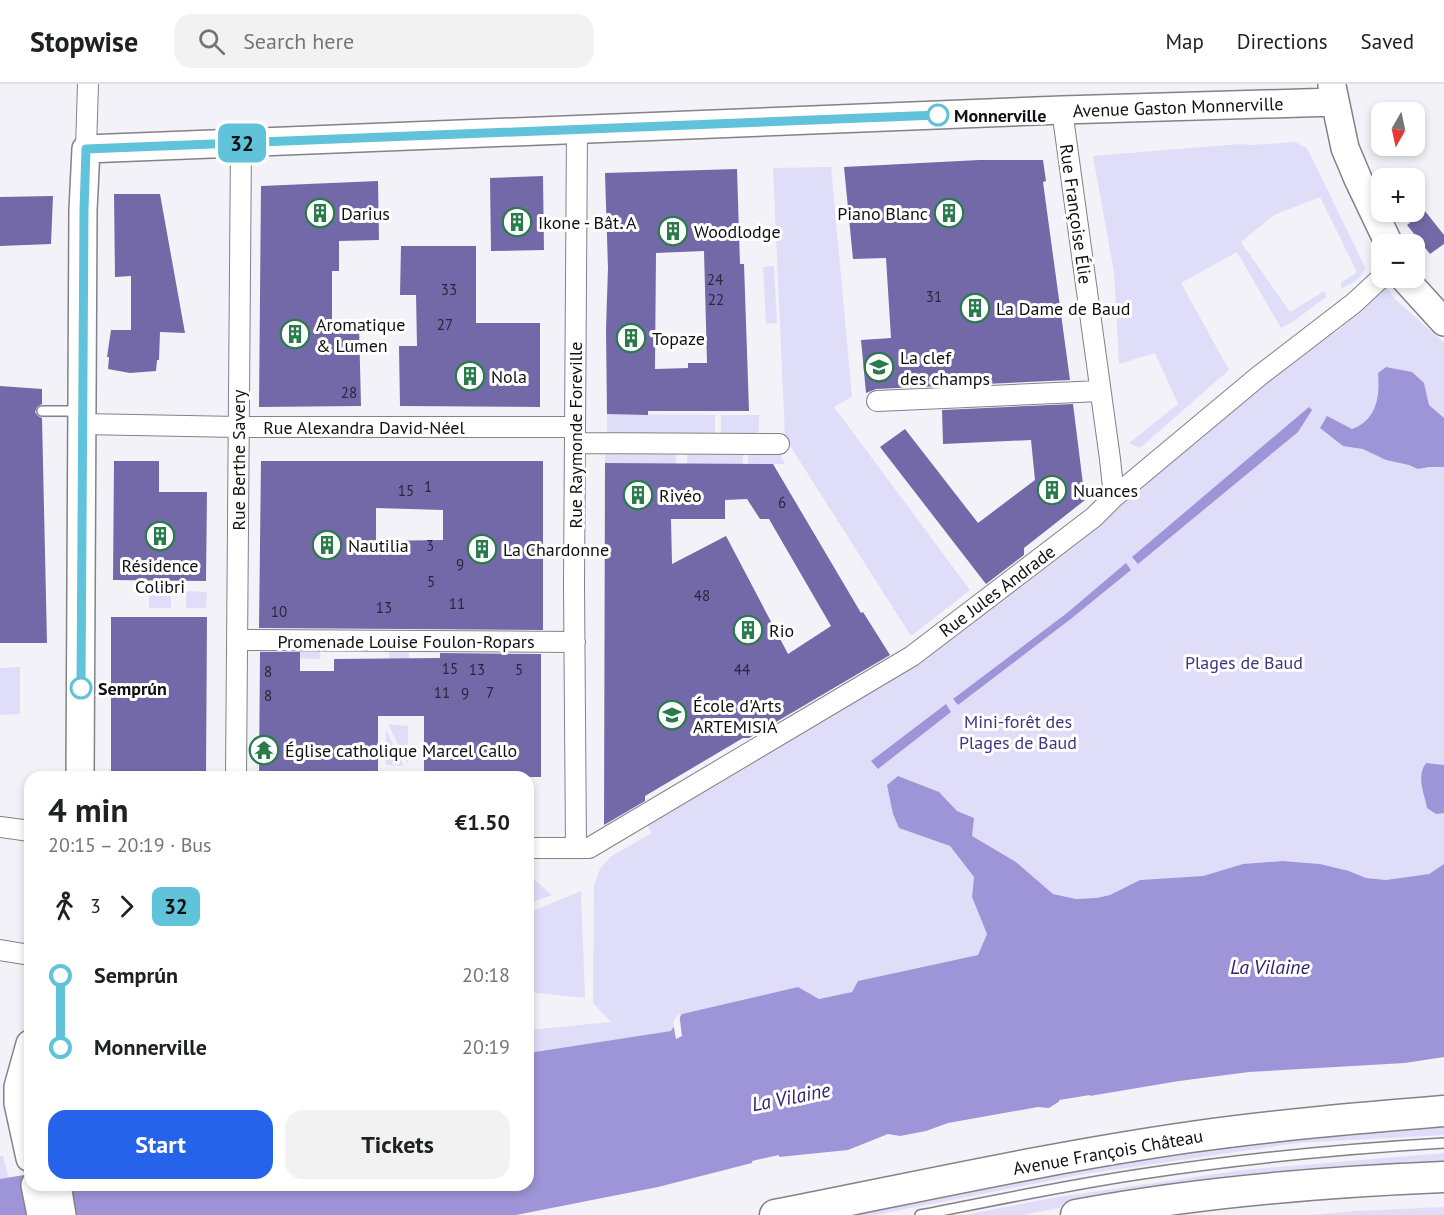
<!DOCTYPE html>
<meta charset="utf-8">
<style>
:root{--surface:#fff;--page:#f2f2f2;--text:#202124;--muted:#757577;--line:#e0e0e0;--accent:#2563eb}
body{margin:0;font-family:"PT Sans",sans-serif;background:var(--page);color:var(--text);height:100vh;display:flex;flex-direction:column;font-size:22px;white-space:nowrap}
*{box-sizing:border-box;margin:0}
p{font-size:20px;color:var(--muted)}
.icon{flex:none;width:33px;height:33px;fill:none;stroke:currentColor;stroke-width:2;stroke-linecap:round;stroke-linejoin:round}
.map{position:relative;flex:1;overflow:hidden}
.side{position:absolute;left:24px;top:687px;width:510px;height:420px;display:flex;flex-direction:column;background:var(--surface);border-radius:18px;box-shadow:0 3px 9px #0003}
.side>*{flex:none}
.badge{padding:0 12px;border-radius:9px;font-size:21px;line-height:39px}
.needle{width:39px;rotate:189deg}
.buttons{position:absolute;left:1371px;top:18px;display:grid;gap:12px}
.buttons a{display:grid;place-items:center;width:54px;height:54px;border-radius:12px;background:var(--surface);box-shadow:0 3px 9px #0003;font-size:30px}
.map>.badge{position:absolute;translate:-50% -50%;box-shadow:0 0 0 3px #fff}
.legs{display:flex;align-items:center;gap:9px;height:66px;padding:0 24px;font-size:20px}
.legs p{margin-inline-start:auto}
.headline{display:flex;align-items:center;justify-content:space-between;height:102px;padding:0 24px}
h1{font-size:33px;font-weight:700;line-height:45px}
.button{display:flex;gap:12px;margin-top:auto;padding:12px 24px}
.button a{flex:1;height:69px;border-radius:18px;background:var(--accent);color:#fff;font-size:24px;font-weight:700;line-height:69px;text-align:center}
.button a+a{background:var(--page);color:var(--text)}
ul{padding:0 24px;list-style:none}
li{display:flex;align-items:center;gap:21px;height:72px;font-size:22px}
li i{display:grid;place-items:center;width:9px;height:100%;margin:0 8px;background:currentColor}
li i::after{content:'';width:15px;height:15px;margin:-8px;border:4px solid;border-radius:50%;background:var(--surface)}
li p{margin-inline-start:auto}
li:first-child i{background:linear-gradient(#0000 50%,currentColor 0)}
li:last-child i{background:linear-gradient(currentColor 50%,#0000 0)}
header{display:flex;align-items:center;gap:36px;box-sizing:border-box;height:84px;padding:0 30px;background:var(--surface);border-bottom:2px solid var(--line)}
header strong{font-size:28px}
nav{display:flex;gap:33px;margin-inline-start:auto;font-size:21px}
.search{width:420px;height:54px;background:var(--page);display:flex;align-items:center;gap:15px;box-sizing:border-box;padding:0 21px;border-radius:18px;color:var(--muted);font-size:22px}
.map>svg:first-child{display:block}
.green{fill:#e0ddf8}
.water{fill:#9e95d8}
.pier{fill:#f3f2f8}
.building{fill:#7369a9;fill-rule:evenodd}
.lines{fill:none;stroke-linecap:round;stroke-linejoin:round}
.lane-casing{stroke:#828287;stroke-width:12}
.street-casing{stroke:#828287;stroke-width:22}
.secondary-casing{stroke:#828287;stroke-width:30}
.primary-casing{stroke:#828287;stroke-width:33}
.lane{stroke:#fff;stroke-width:9}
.street{stroke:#fff;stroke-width:20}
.secondary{stroke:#fff;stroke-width:27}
.primary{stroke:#fff;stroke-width:30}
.line-1-casing{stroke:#fff;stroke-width:14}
.line-1{stroke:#61c3d9;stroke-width:9}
.stop-1-dot{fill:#fff;stroke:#61c3d9;stroke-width:3}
.labels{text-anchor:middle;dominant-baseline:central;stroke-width:6;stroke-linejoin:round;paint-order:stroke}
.number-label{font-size:15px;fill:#292637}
.street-label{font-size:18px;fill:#100f11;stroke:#fff}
.stop-label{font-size:18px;font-weight:bold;fill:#100f11;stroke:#fff;text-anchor:start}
.poi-label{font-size:18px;fill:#100f11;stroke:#fff;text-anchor:start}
.park-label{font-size:18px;fill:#443281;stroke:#fff}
.water-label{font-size:20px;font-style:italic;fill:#34206d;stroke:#fff}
</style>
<header>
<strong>Stopwise</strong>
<div class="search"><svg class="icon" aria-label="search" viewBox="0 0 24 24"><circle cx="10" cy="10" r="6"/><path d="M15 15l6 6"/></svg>Search here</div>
<nav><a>Map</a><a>Directions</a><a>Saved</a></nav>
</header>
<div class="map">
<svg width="1444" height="1131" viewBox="0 0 1444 1131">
<rect width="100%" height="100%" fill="#f3f2f8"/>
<!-- green -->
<path class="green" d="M1295,58l12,6 58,119c-2,12 -14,16 -24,22v-6l16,-11 -37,-75 -46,18 -33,27 49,70 34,-21 2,6 -32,24 -13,7 -44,-76 -56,31 48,87 -89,78 -11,-5 49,-39 -23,-51 -36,11 -5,-92 -21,-116 147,-12 12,1z
M831,83l21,230 -18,10 136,183 -59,46 -126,-198 -12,-270z
M774,182l3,57 -11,1 -3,-57z
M1386,203l9,12 49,44v521l-15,10 -43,6 -20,-2 -17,-7 -29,-7 -37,-3 -40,3 -40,12 -63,4 -30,15 -14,3 -20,1 -23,-5 -37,-32 -45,-26 2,-18 -16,-7 -18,-18 -41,-17 1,52 51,18 24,31 -2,20 15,37 -9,21 -120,26 -6,11 -33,7 -21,-11 -126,43 -144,22v-23l83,-8 -18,-19 1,-117 6,-17 10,-12 42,-24 -6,-10 255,-150 427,-348 7,8z
M607,330l108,1v24l-108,-1z
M721,331h38v16l-8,8h-30z
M605,367h71v13l-71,-1z
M687,367h56v13h-56z
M748,367h30l7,13h-37z
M149,507h22v17h-22z
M186,507l21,1 -1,16h-20z
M260,560h60v15l-60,-1z
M389,560l20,1v71l-20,-57z
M20,583v47l-20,1v-47z
M388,640l20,2v38z
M386,646l18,36 -18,-1z
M528,790l24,21 -24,9z
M581,807l4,107 -57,-6v-79z
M1444,1034v17l-147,8 -213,31 -209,41h-67l274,-53z
M1444,1069v14l-228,18 -153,22 -40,8h-58l86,-17 192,-28z
M0,1072h3l6,23h-9z
M1444,1123v8h-135l46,-4z"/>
<!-- water -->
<path class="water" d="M1386,283l26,5 12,11 5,22 15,13v49h-15l-11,2 -9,-4 -23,-5 -23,-11 -20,-3 -23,-18 7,-12 25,13c25,-9 28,-33 26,-56z
M1309,323l3,3 -14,22 -160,132 -6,-7z
M1126,479l5,7 -59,48 -114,87 -5,-6 114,-86z
M946,620l5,8 -73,57 -7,-8z
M1426,679l18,2v48l-8,1 -9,-6c-3,-16 -11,-31 -1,-45z
M898,692l41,16 18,19 17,7 -2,18 44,26 37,32 23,5 20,-1 14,-3 30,-15 63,-4 40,-12 40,-3 37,3 29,7 17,7 20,2 43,-6 15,-10v193l-39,6 -156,9 -70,9 -119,20 -11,7 -11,-1 -90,16 -22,8 -26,5 -12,-2 -40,16 -69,7 -27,6 -94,24 -142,28h-516v-36l30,-5v11h498v-132l143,-22 11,-17 116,-27 21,12 33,-7 6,-11 120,-26 9,-21 -15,-37 2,-20 -24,-31 -51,-18 -6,-14 -6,-29z"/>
<!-- pier -->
<path class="pier" d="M679,928l3,24 -6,3 -3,-16z
M1090,1011l1,4 -31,6 -1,-5z
M779,1071l1,5 -27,6 -1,-5z"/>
<!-- building -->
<path class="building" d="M979,76h64l3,21 -3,1 27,198 -194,9 -10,4 -5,-53 30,-2 -5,-80 -33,1 -9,-92z
M737,85l3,95h4l5,147h-101v4l-41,-1 -1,-85 2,-61 -3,-95zM704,167l3,112h-19v5l-33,1 1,-116z
M543,92l1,74 -53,1 -1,-73z
M378,97l1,59 -40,1v30h-7v54h27l2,81 -102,1 2,-221z
M114,110h46l25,139 -25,-1 -1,28h-2l-1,11 -26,2 -22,-4 1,-12h-2l4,-27h20v-54l-16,1z
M53,112l-2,48 -51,2v-49z
M1425,127l19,24v9l-14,10 -23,-29z
M401,162h75v77h64v84l-140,-1 -1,-60h18l-1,-51h-16z
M0,302l42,3v15l-5,3 -2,5 3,4 4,2 5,225h-47z
M1073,320l12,96 -61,48v7l-38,29 -106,-137 25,-18 73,94 57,-43 -4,-40 -88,4 -1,-34z
M114,377h45v31h48l-1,89 -93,-1z
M261,377h282v169l-284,-2zM376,424l67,2v30l-67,1z
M605,379l168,1 88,149 2,-1 27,43 -141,83h-6l-98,58v5l-41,24zM747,415l13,20h9l62,107 -43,28 -62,-118 -54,28 -1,-45h54v-19z
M111,533h96l-1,160h-95z
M260,568h40v19h34v-12l106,-1v-5l101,1v123h-117v-61h-46v61h-119z"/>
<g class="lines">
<!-- lane casing -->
<g class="lane-casing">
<path id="lane" d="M42,327h38
M920,1131c72,-14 143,-29 215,-40 103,-16 206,-26 309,-32"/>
</g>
<!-- street casing -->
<g class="street-casing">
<path id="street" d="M1062,26l48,349 4,38
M86,65l2,-65
M877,317l223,-10
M82,340l156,3h337
M575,359l204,1
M238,556l337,2
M236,693l5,-634
M0,743l30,4
M528,764h61l323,-192 182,-139 20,-20 145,-121 95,-73 28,-26
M576,764l-2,-264 3,-455
M0,866l30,5"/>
</g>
<!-- secondary casing -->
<g class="secondary-casing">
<path id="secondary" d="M1332,2l13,62 13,31 31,65
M1404,194l40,44
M80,693l3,-567 3,-61 976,-39 272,-8
M30,960l-12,43v16l12,55
M35,1101l6,30
M57,1101l5,30"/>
</g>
<!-- primary casing -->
<g class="primary-casing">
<path id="primary" d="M775,1131c138,-27 276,-58 416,-78 84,-12 168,-19 253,-26
M1076,1131c121,-23 245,-33 368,-38"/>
</g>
<!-- lane -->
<use href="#lane" class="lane"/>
<!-- street -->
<use href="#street" class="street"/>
<!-- secondary -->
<use href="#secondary" class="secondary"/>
<!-- primary -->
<use href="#primary" class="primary"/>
</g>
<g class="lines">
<!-- line-1 casing -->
<g class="line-1-casing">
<path id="line-1" d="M81,604l3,-478 2,-61 852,-34"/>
</g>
<!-- line-1 -->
<use href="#line-1" class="line-1"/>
</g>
<!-- icons -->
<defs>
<g id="building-ring" transform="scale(1.5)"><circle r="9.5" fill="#fff" stroke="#297b4c" stroke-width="1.5"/><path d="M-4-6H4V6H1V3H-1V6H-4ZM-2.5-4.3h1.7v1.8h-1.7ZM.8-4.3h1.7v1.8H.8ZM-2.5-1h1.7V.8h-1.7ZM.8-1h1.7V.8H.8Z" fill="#297b4c"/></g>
<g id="school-ring" transform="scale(1.5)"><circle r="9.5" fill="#fff" stroke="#297b4c" stroke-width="1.5"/><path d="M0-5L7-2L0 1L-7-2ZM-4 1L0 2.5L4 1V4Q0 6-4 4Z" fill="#297b4c"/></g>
<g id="university-ring" transform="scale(1.5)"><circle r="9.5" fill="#fff" stroke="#297b4c" stroke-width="1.5"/><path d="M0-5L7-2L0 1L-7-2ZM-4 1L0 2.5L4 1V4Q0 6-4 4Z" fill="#297b4c"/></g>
<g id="temple-ring" transform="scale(1.5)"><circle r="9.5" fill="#fff" stroke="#297b4c" stroke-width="1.5"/><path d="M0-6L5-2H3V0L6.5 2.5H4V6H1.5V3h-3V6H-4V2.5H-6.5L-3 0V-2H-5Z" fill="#297b4c"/></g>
</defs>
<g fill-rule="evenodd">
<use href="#building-ring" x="320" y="129"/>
<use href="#building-ring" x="949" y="129"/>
<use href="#building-ring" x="517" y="138"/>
<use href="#building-ring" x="673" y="147"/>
<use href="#building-ring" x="975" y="224"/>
<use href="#building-ring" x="295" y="250"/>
<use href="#building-ring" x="631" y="254"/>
<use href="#school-ring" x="879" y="283"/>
<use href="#building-ring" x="470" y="292"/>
<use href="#building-ring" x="1052" y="406"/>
<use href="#building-ring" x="638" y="411"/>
<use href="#building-ring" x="160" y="452"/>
<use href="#building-ring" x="327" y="461"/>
<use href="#building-ring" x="482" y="465"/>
<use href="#building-ring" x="748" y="546"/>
<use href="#university-ring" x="672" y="631"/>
<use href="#temple-ring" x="264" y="666"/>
</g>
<!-- markers -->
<g class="stop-1-dot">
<circle cx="938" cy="31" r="10"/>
<circle cx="81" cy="604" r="10"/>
</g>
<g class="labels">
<!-- number labels -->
<g class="number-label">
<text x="715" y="195">24</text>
<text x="449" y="205">33</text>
<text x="934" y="212">31</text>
<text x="716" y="215">22</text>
<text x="445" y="240">27</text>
<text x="349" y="308">28</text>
<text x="428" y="402">1</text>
<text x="406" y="406">15</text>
<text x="782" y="418">6</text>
<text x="430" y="461">3</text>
<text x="460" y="480">9</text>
<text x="431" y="497">5</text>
<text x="702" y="511">48</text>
<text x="457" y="519">11</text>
<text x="384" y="523">13</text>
<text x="279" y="527">10</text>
<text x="450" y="584">15</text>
<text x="477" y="585">13</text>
<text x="519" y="585">5</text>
<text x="742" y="585">44</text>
<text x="268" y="587">8</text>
<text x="442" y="608">11</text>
<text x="490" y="608">7</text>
<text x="465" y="609">9</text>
<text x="268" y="611">8</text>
</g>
<!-- street labels -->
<g class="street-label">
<text transform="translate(1178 23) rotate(-2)">Avenue Gaston Monnerville</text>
<text transform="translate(1076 130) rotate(82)">Rue Françoise Élie</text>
<text x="364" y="343">Rue Alexandra David-Néel</text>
<text transform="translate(575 351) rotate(-90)">Rue Raymonde Foreville</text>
<text transform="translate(238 376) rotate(-90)">Rue Berthe Savery</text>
<text transform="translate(997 507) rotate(-37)">Rue Jules Andrade</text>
<text x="406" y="557">Promenade Louise Foulon-Ropars</text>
<text transform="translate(1108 1068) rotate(-10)">Avenue François Château</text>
</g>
<!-- stop labels -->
<g class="stop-label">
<text x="954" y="31">Monnerville</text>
<text x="98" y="604">Semprún</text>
</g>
<!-- poi labels -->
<g class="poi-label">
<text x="341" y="129">Darius</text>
<text x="928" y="129" text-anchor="end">Piano Blanc</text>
<text x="538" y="138">Ikone - Bât. A</text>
<text x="694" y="147">Woodlodge</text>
<text x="996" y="224">La Dame de Baud</text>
<text x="316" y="240">Aromatique<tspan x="316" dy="21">&amp; Lumen</tspan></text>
<text x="652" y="254">Topaze</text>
<text x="900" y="273">La clef<tspan x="900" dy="21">des champs</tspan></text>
<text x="491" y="292">Nola</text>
<text x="1073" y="406">Nuances</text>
<text x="659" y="411">Rivéo</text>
<text x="348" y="461">Nautilia</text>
<text x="503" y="465">La Chardonne</text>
<text x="160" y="481" text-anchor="middle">Résidence<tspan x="160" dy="21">Colibri</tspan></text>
<text x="769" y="546">Rio</text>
<text x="693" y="621">École d'Arts<tspan x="693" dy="21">ARTEMISIA</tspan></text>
<text x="285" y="666">Église catholique Marcel Callo</text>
</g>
<!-- park labels -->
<g class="park-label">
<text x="1244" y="578">Plages de Baud</text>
<text x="1018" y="637">Mini-forêt des<tspan x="1018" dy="21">Plages de Baud</tspan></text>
</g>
<!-- water labels -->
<g class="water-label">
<text x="1270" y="883">La Vilaine</text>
<text transform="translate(791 1013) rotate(-11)">La Vilaine</text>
</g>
</g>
</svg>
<div class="buttons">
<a><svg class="needle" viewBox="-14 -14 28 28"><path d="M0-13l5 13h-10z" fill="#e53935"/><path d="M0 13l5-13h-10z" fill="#757577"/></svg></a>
<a>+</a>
<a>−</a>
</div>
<b class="badge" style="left:242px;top:59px;background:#61c3d9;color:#111">32</b>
<section class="side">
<div class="headline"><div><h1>4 min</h1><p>20:15 – 20:19 · Bus</p></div><b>€1.50</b></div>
<div class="legs"><svg class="icon" aria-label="walk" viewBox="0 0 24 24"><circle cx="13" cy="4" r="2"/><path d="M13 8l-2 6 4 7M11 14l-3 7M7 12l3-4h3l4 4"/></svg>3<svg class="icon" aria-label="forward" viewBox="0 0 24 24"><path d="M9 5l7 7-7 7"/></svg><b class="badge" style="background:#61c3d9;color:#111">32</b></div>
<ul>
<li><i style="color:#61c3d9"></i><b>Semprún</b><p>20:18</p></li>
<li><i style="color:#61c3d9"></i><b>Monnerville</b><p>20:19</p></li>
</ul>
<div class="button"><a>Start</a><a>Tickets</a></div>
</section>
</div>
